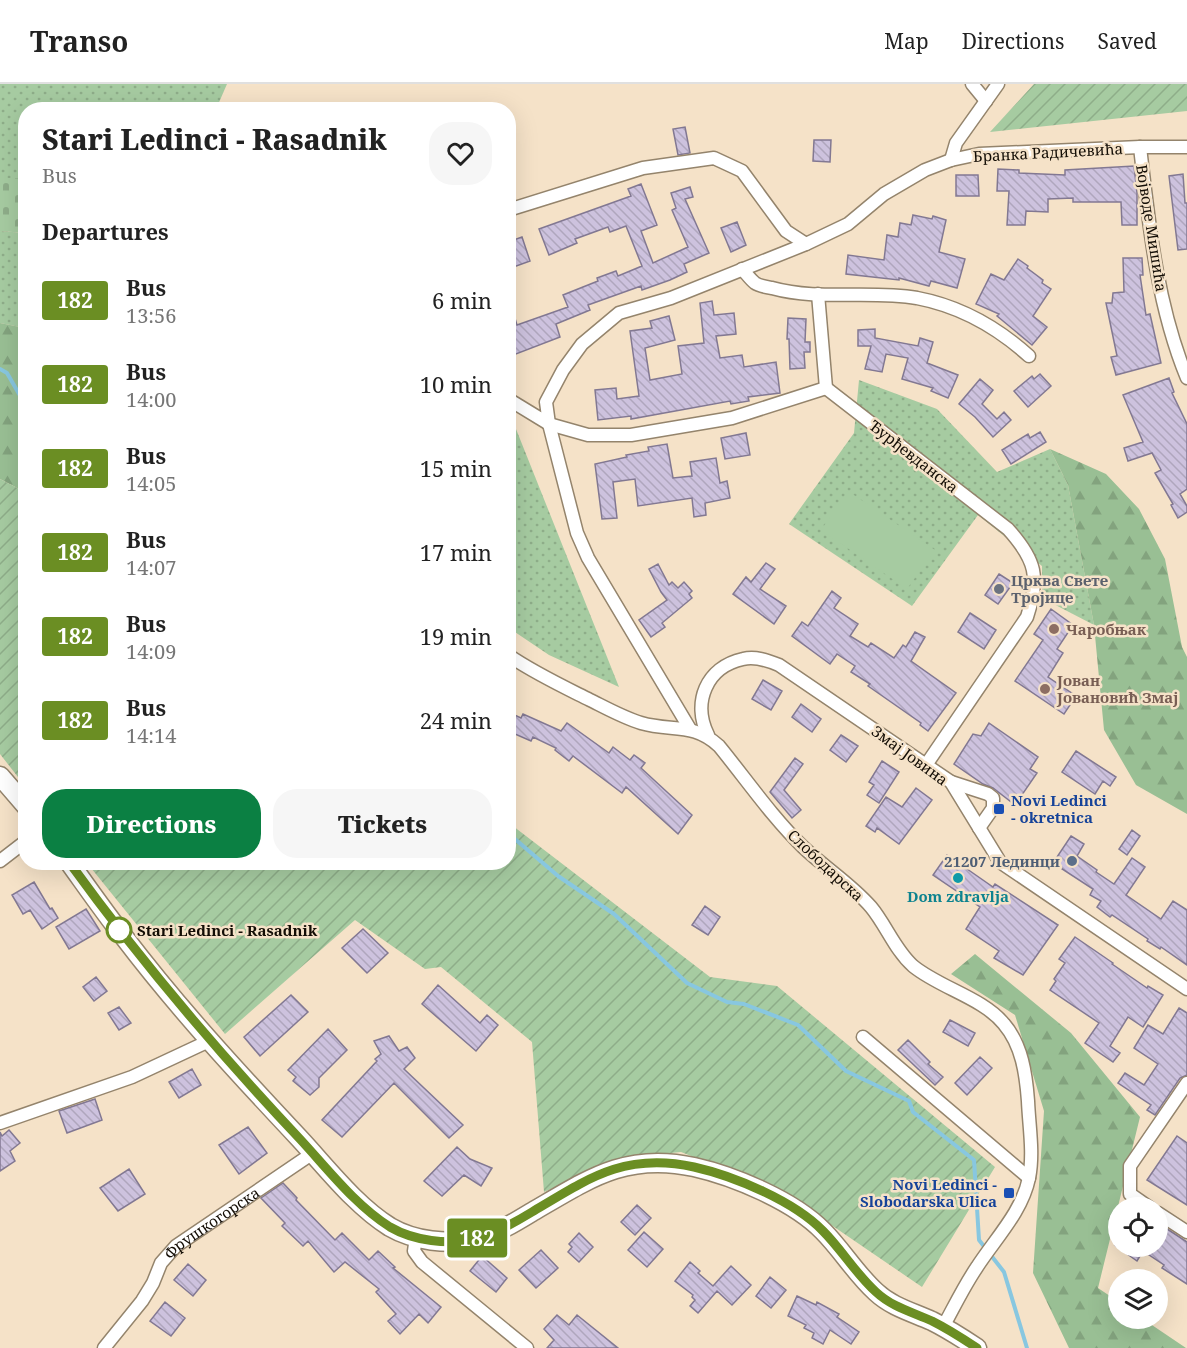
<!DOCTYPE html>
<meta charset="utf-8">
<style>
:root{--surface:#fff;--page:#f6f6f6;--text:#222;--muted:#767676;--line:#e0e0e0;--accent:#0b8043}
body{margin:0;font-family:"Noto Serif",serif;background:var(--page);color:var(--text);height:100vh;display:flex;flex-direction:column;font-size:22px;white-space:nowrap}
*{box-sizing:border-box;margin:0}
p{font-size:20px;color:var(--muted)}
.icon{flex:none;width:33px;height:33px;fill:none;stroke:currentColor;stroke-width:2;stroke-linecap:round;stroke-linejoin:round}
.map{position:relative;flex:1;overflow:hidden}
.drawer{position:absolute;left:18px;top:18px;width:498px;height:768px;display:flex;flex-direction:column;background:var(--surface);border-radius:24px;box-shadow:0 6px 24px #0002}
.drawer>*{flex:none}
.badge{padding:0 12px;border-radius:4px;font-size:21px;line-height:39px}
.buttons{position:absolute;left:1108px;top:1113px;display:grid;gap:12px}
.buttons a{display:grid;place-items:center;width:60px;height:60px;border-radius:50%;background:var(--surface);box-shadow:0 6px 24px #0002;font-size:30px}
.map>.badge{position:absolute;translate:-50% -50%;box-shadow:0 0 0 3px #fff}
h2{padding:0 24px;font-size:22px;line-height:54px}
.round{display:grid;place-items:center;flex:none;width:63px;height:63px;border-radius:24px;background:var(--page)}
.summary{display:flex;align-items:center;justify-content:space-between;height:102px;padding:0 24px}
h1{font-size:28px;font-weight:800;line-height:45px}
.button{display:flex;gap:12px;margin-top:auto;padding:12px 24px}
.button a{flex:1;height:69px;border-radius:24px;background:var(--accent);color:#fff;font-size:24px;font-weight:800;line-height:69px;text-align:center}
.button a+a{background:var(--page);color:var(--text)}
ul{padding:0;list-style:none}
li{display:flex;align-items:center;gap:18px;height:84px;padding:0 24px}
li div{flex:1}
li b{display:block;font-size:22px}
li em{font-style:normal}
li .badge{min-width:66px;font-weight:700;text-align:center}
header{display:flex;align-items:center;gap:36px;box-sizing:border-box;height:84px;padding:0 30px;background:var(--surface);border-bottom:2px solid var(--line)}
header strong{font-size:28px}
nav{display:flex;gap:33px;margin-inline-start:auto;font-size:21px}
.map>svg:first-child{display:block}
.grass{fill:url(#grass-dots)}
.forest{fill:url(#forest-firs)}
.cemetery{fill:url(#cemetery-stones)}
.park{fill:#a6cba1}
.garden{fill:url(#garden-furrows)}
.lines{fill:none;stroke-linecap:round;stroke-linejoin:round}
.stream{stroke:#88c7e0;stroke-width:4}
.building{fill:url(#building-back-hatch);stroke:#827892;stroke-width:1.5}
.street-casing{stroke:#94846c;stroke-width:15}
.secondary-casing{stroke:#94846c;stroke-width:21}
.street{stroke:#fff;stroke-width:12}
.secondary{stroke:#fff;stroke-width:18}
.line-casing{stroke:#fff;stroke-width:14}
.line{stroke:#6b8e23;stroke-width:9}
.worship-dot{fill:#6b7280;stroke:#f5e2c8;stroke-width:2}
.education-dot{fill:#8d6e63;stroke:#f5e2c8;stroke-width:2}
.transit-dot{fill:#1a4fb4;stroke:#f5e2c8;stroke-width:2}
.service-dot{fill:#5c6f8a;stroke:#f5e2c8;stroke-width:2}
.culture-dot{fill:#0f9aa8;stroke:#f5e2c8;stroke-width:2}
.stop-dot{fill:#fff;stroke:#6b8e23;stroke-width:3}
.labels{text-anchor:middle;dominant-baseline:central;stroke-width:5;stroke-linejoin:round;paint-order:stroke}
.street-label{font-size:15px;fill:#130d05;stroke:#f5e2c8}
.worship-label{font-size:15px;font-weight:bold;fill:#5b616d;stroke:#f5e2c8;text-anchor:start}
.education-label{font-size:15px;font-weight:bold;fill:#785e54;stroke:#f5e2c8;text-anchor:start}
.transit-label{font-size:15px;font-weight:bold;fill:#164399;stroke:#f5e2c8;text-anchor:start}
.service-label{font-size:15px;font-weight:bold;fill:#4e5e75;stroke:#f5e2c8;text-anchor:end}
.culture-label{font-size:15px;font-weight:bold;fill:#0d838f;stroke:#f5e2c8}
.stop-label{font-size:15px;font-weight:bold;fill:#130d05;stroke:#f5e2c8;text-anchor:start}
</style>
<header>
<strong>Transo</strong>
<nav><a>Map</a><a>Directions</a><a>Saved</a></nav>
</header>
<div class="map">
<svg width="1187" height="1264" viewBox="0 0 1187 1264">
<defs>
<pattern id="grass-dots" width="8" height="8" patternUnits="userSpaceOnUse" patternTransform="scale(1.5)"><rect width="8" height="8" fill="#a6cba1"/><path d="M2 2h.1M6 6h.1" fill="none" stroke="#8ead89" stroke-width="1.8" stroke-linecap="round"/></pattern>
<pattern id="forest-firs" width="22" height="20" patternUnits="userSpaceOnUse" patternTransform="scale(1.5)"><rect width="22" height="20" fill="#99bf94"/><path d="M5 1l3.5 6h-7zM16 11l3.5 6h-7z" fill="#83a37e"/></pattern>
<pattern id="cemetery-stones" width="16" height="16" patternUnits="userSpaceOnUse" patternTransform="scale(1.5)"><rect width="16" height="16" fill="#a6cba1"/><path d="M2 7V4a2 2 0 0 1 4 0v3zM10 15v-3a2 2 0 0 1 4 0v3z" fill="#8ead89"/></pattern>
<pattern id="garden-furrows" width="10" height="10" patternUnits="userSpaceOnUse" patternTransform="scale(1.5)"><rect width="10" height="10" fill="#a6cba1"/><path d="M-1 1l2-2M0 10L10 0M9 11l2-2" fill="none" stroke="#8ead89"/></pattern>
<pattern id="building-back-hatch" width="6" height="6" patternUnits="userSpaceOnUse" patternTransform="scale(1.5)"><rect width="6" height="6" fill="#cdc2de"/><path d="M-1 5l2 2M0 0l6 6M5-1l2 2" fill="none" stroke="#afa6bd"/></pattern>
</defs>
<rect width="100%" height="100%" fill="#f5e2c8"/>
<!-- grass -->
<path class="grass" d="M0,0h227l-10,23 2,2 -193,1 -1,68h-25z
M0,147l25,2v95l-25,-5z
M859,296l78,29 60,63 53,-23 18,36 26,140 -52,-27v-32l-64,-51 -66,91 -123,-82 65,-91z
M509,329l5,11 105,263 -70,-32 -40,-27z"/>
<!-- forest -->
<path class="forest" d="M0,239l25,5v164l-25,-13z
M1050,365l56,25 33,35 26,50 17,88 5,10v157l-51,-29 -32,-55 -10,-105 -26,-140z
M975,870l96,79 69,84 -42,171 21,14v16l24,1 43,29h-117l-36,-75 11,-162 -29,-96 -64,-41z"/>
<!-- cemetery -->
<path class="cemetery" d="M0,94h25v55l-25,-2z"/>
<!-- park -->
<path class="park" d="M848,407l87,59 -28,39 -86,-59z"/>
<!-- garden -->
<path class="garden" d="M1034,0h153v27l-197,21z
M0,395l25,13v294l-25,-32z
M509,739l201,154 67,9 218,181 -73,120 -139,-95 -102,-40 -61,6 -76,34 -12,-150 -91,-75 -16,2 -70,-49 -130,114 -138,-171 421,-1z"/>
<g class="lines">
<!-- stream -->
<path class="stream" d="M0,285l7,4 19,33
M508,749l50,43 56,38 73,69 40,19 17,2 54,21 48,46 63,30 4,11 61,48 5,80 25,32 23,76"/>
</g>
<!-- building -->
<path class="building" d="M685,43l5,26 -12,2 -5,-26z
M814,56h17l-1,22 -17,-1z
M1134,82l3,27v32h-15l-1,-23h-48v-4l-25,1v13l-22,-1 -1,14h-18l2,-34h-12l1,-22 21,1v3l46,2v-5z
M1183,90l2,29h2v46l-9,1 -9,-74z
M956,91h22l1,21h-23z
M641,100l16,41 -16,6 12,32 35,-16 -16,-37 4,-2 -5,-15 19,-6 3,10 -8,2 24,54 -25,11 3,8 -17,8 -28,10 -1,-4 -53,19 2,5 -34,14 4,13 -52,20v-52h3l6,20 51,-18 -5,-12 35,-14 -1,-3 19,-7 2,5 24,-10 -16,-40 -16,6 -2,-5 -33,12 2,4 -28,12 -10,-26 92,-33 -3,-7z
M913,131l19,4 1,-3 13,4 -7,32 26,7 -8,29 -26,-7 -2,5 -30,-8v2l-53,-6 2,-19 36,5 3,-25 11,2 2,-14 11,2z
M737,138l9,23 -15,7 -10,-24z
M522,153l8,24 -22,8v-27z
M1123,174h19l1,17h-3l6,40 4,-1 11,49 -45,12 -5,-18 6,-1 -11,-53h6l1,-10 11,-1z
M1018,175l10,7 -1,2 16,12 -1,3 9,6 -18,27 14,11 -15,18 -35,-29 2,-2 -23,-10 15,-30 13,6z
M712,217l2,14 20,-2 2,21 -20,2 4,22 22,-3 2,12 32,-5 4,31 -32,4 1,4 -18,3 -1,-3 -99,18v-3l-33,4 -3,-30 21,-2 1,11 22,-3 -9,-65 22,-3 -2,-7 19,-5 6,24 -30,8 5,32 32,-6 -4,-28 26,-3 -4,-40z
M788,234l18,1 -1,23h5v10h-6l1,16 -15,1 -1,-30h-2z
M875,245v9l43,8 2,-8 13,4 -6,21 31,12 -10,23 -17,-7 2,-3 -31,-9 6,-21 -22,-4 -4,18 -17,-3 6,-23h-13v-16z
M1040,290l11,12 -23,21 -14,-16 18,-15 2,3z
M1169,294l5,14 -2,1 15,31v65l-7,5 7,12v6l-9,6 -7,-13 2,-1 -18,-31 6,-3 -9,-17 -24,8 -4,-13 19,-6 -20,-47z
M980,295l13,11 -11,14 15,15 7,-7 7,8 -18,17 -18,-20 -16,-13z
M1040,348l6,10 -35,22 -9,-14 26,-16 2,4z
M746,349l4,22 -25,4 -4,-21z
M667,360l6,34 19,-2 -2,-14 26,-4 4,25 7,-2 3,17 -25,5 1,12 -12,2 -2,-19 -54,8 -3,-27 -22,3 4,36 -15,1 -7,-55 32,-7 -1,-2 23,-4 -1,-4z
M766,479l9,6 -15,20 26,17 -12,18 -41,-30 13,-17 5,5z
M658,480l11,21 3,-3 6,6 6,-6 8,9 -3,3 3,4 -30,25 3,4 -14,10 -12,-17 28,-20 -6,-8 -12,-23z
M999,490l14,9 -15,21 -13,-9z
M832,507l9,7 -7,10 24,16 -8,12 18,11 3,-4 23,15 9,-13 3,2 9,-15 10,5 -14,24 45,32 -28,38 -8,-6 1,-2 -53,-37 2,-2 -19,-12 4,-6 -18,-12 -7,10 -38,-28 10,-14 6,4z
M1051,525l22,16 -16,24 6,4 -15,24 28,19 -12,18 -49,-33 28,-41 -9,-6z
M970,529l26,17 -12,19 -26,-17z
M763,596l19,11 -11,19 -19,-11z
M801,620l20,15 -9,13 -20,-15z
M508,628l13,6 2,-4 38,17 6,-8 42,30 4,-6 17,13 4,-5 11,8 -4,5 51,47 -14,19 -52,-47 -4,6 -49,-37 -4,5 -14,-11 1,-2 -23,-11 -2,4 -23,-10z
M989,639l49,34 -8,12 7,4 -22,32 -22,-17 -10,-4 -29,-20 19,-30 8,2z
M841,651l17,11 -12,16 -16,-12z
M1076,667l40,26 -6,9 -7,-5 -8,13 -33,-22z
M795,674l8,6 -19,26 17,20 -9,8 -22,-26z
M882,677l17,11 -20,31 -12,-8 7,-10 -5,-3z
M916,704l16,12 -33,44 -22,-16 -2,4 -9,-6 20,-29 16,10z
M1132,746l8,6 -13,19 -8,-6z
M1071,752l13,8 -7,12 20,14 -1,2 18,12 18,-26 13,9 -19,28 35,24 12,-18 14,9v55l-26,-18 -1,2 -13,-8 1,-2 -36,-24 -2,2 -13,-10 4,-6 -11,-6 3,-6 -40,-26z
M947,771l46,32 2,-3 63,41 -35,50 -29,-17 5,-7 -33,-22 14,-22 -47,-32z
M34,798l16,27 2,-1 6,10 -16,11 -12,-19 -7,4 -11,-19z
M705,822l15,11 -12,18 -16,-10z
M86,825l14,22 -31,18 -13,-22z
M363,845l25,24 -21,20 -25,-25z
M1075,853l38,26 -1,1 35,24 1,-2 15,9 -20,32 -15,-10 -18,29 10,7 -7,9 -28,-19 14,-20 -49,-33 6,-9 -2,-2 11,-16 -6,-4z
M96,893l11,14 -13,10 -11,-14z
M438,901l42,38 7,-8 11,10 -22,26 -54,-47z
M291,911l17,17 -48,44 -16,-19z
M119,923l12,16 -12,7 -11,-17z
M1179,924l8,5v62l-7,3 -25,37 -8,-5 4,-5 -33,-22 7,-10 19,12 14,-21 -24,-16 14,-23 15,9z
M950,936l25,13 -7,13 -25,-14z
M328,945l19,21 -28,28v9l-9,8 -17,-14 3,-4 -8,-7z
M389,952l10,15 8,-4 8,11 -11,11 59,56 -14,13 -55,-55 -52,54 -20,-17 55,-59 -2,-2 6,-5 -7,-13z
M908,956l22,22 -2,2 15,13 -8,8 -37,-35z
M980,973l12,11 -25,27 -12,-12z
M192,985l9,16 -22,13 -10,-16z
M95,1015l7,21 -35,13 -8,-22z
M248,1043l19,26 -28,21 -20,-29z
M9,1046l11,13 -10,8 5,10 -15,10v-39l2,4z
M1177,1052l10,7v62l-40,-25z
M457,1063l13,12 22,9 -11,18 -17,-11 -22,21 -18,-15z
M129,1085l16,25 -27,17 -18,-23z
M283,1099l14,15 -1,2 39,40 7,-7 27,27 9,-9 17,16 -2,1 48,39 -13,16 -9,-9 -19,20 -12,-13 8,-7 -20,-22 3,-3 -34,-27 -11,10 -26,-31 -5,5 -21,-20 3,-3 -24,-25z
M637,1121l14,13 -16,17 -14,-13z
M1158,1139l29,19v42l-25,-16 2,-3 -21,-14 -6,10 -21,-15h42z
M644,1148l19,17 -16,18 -19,-17z
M579,1149l14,14 -14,15 -11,-10 4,-5 -3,-3z
M541,1166l17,18 -22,20 -17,-18z
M482,1172l25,22 -11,14 -26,-21z
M690,1178l10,9 -2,2 15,13 18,-20 20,19 -19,20 -15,-14 -19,22 -8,-7 5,-6 -3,-3 1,-2 -18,-14z
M188,1180l18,16 -13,16 -19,-16z
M770,1193l16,13 -15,18 -15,-12z
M797,1212l19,9 1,-3 22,12 -2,3 22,15 -8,12 -21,-14 -7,14 -11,-6 2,-5 -10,-5 2,-3 -18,-9z
M165,1218l20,16 -14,18 -21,-15z
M557,1231l12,10 8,-10 41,33h-71l7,-8 -10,-11z"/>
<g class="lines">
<!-- street casing -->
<g class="street-casing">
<g id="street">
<path d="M972,0l14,17"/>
<path d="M1140,63c9,78 17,158 47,231"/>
<path d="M951,76l5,-17 42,-59"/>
<path d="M508,126l135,-42 71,-10 28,13 44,60 20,13"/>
<path d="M742,185c4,4 8,10 13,14 4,3 11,4 17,5 47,13 97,2 145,10 42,8 81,30 112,58"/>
<path d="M818,210l8,94"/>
<path d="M826,304l182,141c28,31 32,48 19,88l-101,148"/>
<path d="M508,315l41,25 -3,-22 17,-32 19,-26 37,-31 52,-15 135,-54 42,-20 36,-30 41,-24 26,-10 28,-6 161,-7h47"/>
<path d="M549,340l28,109 11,25 102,171"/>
<path d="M549,340l39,11h43l101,-17 94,-30"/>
<path d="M508,571c26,18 54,31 82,45 16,8 34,18 51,23 31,9 52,-1 78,23 27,33 53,71 84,101 22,21 48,37 68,60 15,18 24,43 42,59 27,22 70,32 91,58 18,21 22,50 24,77 1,25 6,52 1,77 -7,34 -34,61 -52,89 -13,19 -23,40 -34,60"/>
<path d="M708,651c-16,-32 -2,-68 35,-76 12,-3 24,1 36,6l172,117 49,80 187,127"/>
<path d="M951,698l37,12 5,4v10l-14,20"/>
<path d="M0,777l26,-20"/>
<path d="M863,953l166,141"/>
<path d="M0,1039l132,-46 77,-36"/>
<path d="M1150,1124l-20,-14v-28l57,-83"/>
<path d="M1158,1129l29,19"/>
<path d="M416,1153l-2,14 8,11 105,86"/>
<path id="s1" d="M104,1264l38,-47 11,-18 8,-20 15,-17 137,-93"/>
</g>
</g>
<!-- secondary casing -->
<g class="secondary-casing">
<path id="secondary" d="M0,692l26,30
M69,778c18,25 36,51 55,75 54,71 114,136 175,201 28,30 56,67 91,89 24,14 58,18 85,12 21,-5 39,-16 57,-27 57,-33 94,-60 162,-45 40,9 100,34 129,64 19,19 33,43 53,61 16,15 36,20 56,29 16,8 30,17 45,27"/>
</g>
<!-- street -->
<use href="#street" class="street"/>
<!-- secondary -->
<use href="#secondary" class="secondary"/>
</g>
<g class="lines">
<!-- line casing -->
<g class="line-casing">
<path id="line" d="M69,778c71,98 147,188 230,276 28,30 56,67 91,89 24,14 58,18 85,12 20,-5 39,-16 57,-27 57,-34 93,-60 162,-45 40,9 100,34 129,64 19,19 33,43 53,61 16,15 36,20 56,29 16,8 30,17 45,27"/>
</g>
<!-- line -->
<use href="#line" class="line"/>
</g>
<!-- markers -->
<circle class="worship-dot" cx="999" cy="505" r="6"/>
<g class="education-dot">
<circle cx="1054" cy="545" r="6"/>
<circle cx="1045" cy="605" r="6"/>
</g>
<g class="transit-dot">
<rect x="993" y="719" width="12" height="12" rx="3"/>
<rect x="1003" y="1103" width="12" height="12" rx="3"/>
</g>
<circle class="service-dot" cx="1072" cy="777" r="6"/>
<circle class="culture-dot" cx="958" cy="794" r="6"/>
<circle class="stop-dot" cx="119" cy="846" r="12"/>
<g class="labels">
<!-- street labels -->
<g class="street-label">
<text transform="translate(1048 68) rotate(-3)">Бранка Радичевића</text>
<text transform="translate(1152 144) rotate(81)">Војводе Мишића</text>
<text transform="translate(914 372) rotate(38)">Ђурђевданска</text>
<text transform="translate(910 671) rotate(36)">Змај Јовина</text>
<text transform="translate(826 781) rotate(43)">Слободарска</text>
<text stroke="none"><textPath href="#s1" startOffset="168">Фрушкогорска</textPath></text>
</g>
<!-- worship labels -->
<g class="worship-label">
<text x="1011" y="496">Црква Свете<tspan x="1011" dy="17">Тројице</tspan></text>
</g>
<!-- education labels -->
<g class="education-label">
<text x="1066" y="545">Чаробњак</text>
<text x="1057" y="596">Јован<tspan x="1057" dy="17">Јовановић Змај</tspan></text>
</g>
<!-- transit labels -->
<g class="transit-label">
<text x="1011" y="716">Novi Ledinci<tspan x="1011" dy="17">- okretnica</tspan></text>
<text x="997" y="1100" text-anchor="end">Novi Ledinci -<tspan x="997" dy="17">Slobodarska Ulica</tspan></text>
</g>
<!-- service labels -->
<g class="service-label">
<text x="1060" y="777">21207 Лединци</text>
</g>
<!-- culture labels -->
<g class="culture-label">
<text x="958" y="812">Dom zdravlja</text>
</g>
<!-- stop labels -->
<g class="stop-label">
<text x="137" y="846">Stari Ledinci - Rasadnik</text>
</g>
</g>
</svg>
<div class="buttons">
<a><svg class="icon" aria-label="locate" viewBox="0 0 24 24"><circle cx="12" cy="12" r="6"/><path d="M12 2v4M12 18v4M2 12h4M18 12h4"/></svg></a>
<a><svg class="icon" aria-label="layers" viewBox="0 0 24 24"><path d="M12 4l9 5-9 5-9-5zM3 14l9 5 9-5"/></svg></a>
</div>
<b class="badge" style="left:477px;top:1154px;background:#6b8e23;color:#fff">182</b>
<section class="drawer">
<div class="summary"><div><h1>Stari Ledinci - Rasadnik</h1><p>Bus</p></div><a class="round"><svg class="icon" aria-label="heart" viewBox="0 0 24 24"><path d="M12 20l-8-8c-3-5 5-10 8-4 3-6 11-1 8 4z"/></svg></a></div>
<h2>Departures</h2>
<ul>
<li><span class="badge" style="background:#6b8e23;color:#fff">182</span><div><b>Bus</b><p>13:56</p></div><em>6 min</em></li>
<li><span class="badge" style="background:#6b8e23;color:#fff">182</span><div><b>Bus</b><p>14:00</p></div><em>10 min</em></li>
<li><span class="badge" style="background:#6b8e23;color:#fff">182</span><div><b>Bus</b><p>14:05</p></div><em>15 min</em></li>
<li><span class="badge" style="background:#6b8e23;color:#fff">182</span><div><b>Bus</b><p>14:07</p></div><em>17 min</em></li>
<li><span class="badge" style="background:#6b8e23;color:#fff">182</span><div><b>Bus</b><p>14:09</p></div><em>19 min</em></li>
<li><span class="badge" style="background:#6b8e23;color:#fff">182</span><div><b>Bus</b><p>14:14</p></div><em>24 min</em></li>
</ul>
<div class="button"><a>Directions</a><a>Tickets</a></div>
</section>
</div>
